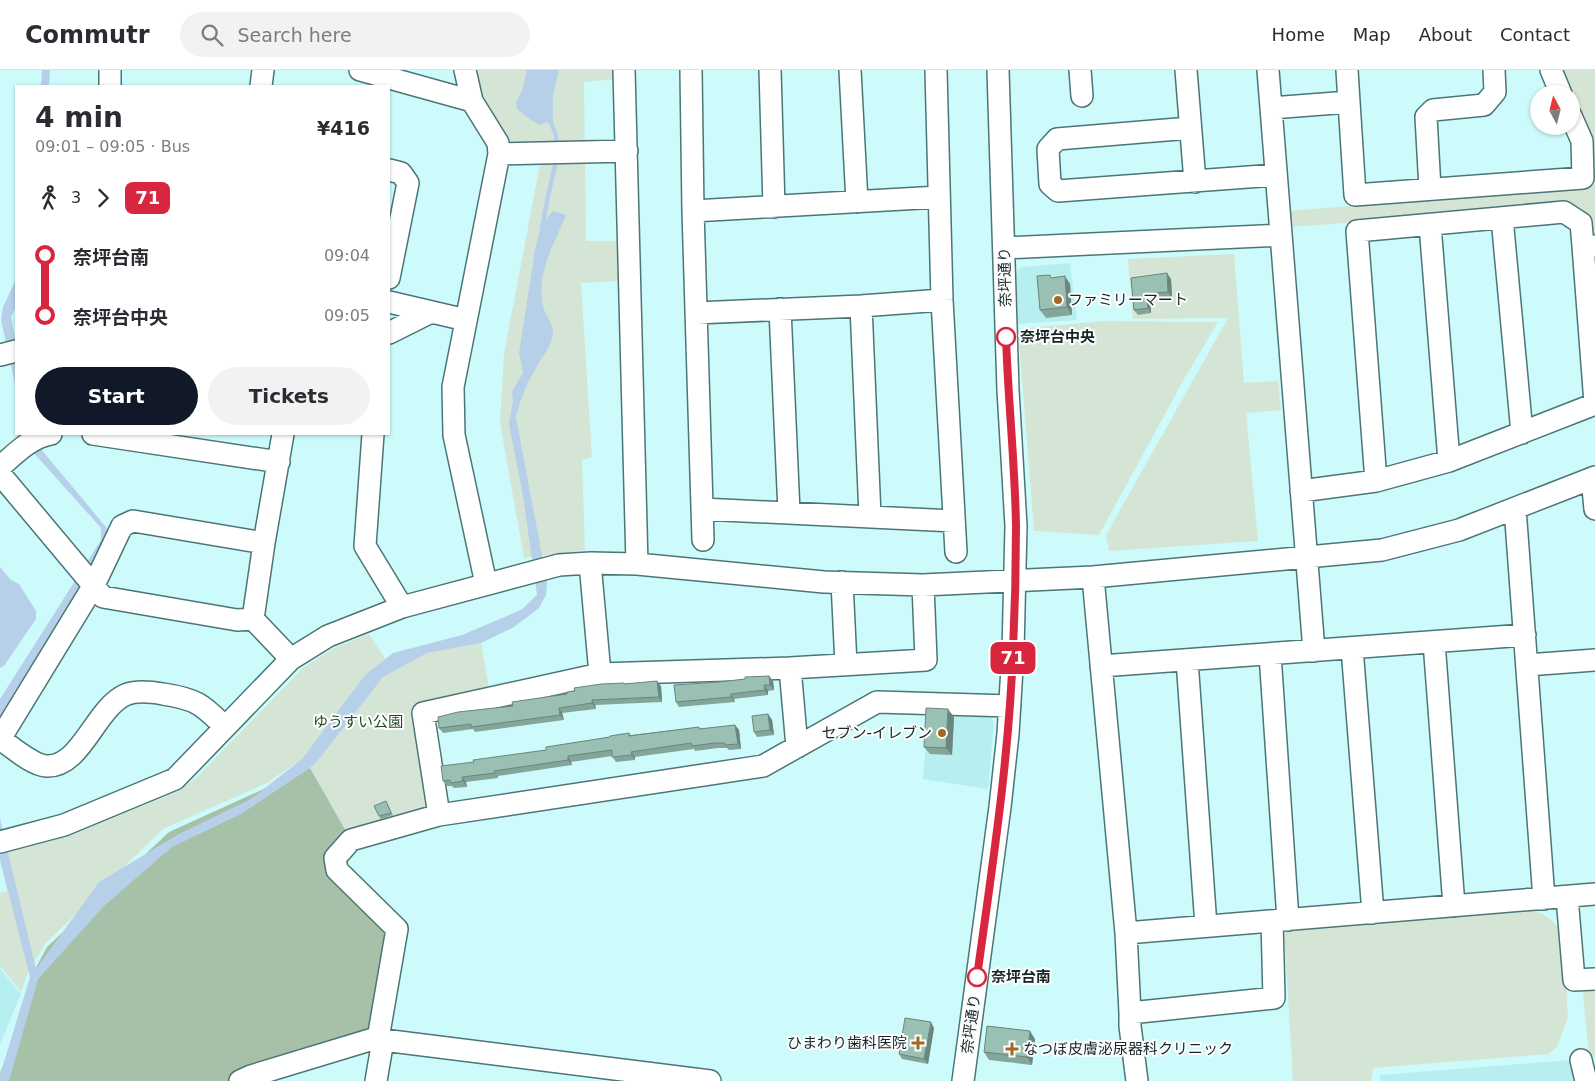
<!DOCTYPE html>
<meta charset="utf-8">
<style>
:root{--surface:#fff;--page:#f2f2f3;--text:#2b2b33;--muted:#7c7c81;--line:#e1e1e2;--accent:#111827}
body{margin:0;font-family:"DejaVu Sans","Noto Sans JP",sans-serif;background:var(--page);color:var(--text);height:100vh;display:flex;flex-direction:column;font-size:19px;white-space:nowrap}
*{box-sizing:border-box;margin:0}
p{font-size:16px;color:var(--muted)}
.icon{flex:none;width:28px;height:28px;fill:none;stroke:currentColor;stroke-width:2;stroke-linecap:round;stroke-linejoin:round}
.map{position:relative;flex:1;overflow:hidden}
.side{position:absolute;left:15px;top:15px;width:375px;height:350px;display:flex;flex-direction:column;background:var(--surface);border-radius:0px;box-shadow:0 1px 4px #0004}
.side>*{flex:none}
.badge{padding:0 10px;border-radius:8px;font-size:18px;line-height:32px}
.needle{width:32px;rotate:353deg}
.controls{position:absolute;left:1530px;top:15px;display:grid;gap:10px}
.controls a{display:grid;place-items:center;width:50px;height:50px;border-radius:50%;background:var(--surface);box-shadow:0 1px 4px #0004;font-size:25px}
.map>.badge{position:absolute;translate:-50% -50%;box-shadow:0 0 0 2px #fff}
.legs{display:flex;align-items:center;gap:8px;height:55px;padding:0 20px;font-size:16px}
.legs p{margin-inline-start:auto}
.headline{display:flex;align-items:center;justify-content:space-between;height:85px;padding:0 20px}
h1{font-size:28px;font-weight:700;line-height:38px}
.action{display:flex;gap:10px;margin-top:auto;padding:10px 20px}
.action a{flex:1;height:58px;border-radius:30px;background:var(--accent);color:#fff;font-size:20px;font-weight:700;line-height:58px;text-align:center}
.action a+a{background:var(--page);color:var(--text)}
ul{padding:0 20px;list-style:none}
li{display:flex;align-items:center;gap:18px;height:60px;font-size:19px}
li i{display:grid;place-items:center;width:8px;height:100%;margin:0 6px;background:currentColor}
li i::after{content:'';width:12px;height:12px;margin:-6px;border:4px solid;border-radius:50%;background:var(--surface)}
li p{margin-inline-start:auto}
li:first-child i{background:linear-gradient(#0000 50%,currentColor 0)}
li:last-child i{background:linear-gradient(currentColor 50%,#0000 0)}
header{display:flex;align-items:center;gap:30px;box-sizing:border-box;height:70px;padding:0 25px;background:var(--surface);border-bottom:1px solid var(--line)}
header strong{font-size:24px}
nav{display:flex;gap:28px;margin-inline-start:auto;font-size:18px}
.search{width:350px;height:45px;background:var(--page);display:flex;align-items:center;gap:12px;box-sizing:border-box;padding:0 18px;border-radius:28px;color:var(--muted);font-size:19px}
.map>svg:first-child{display:block}
.built{fill:#b7eeef}
.green{fill:#d5e5d5}
.forest{fill:#a7c1a8}
.water{fill:#b7d0ea}
.lines{fill:none;stroke-linecap:round;stroke-linejoin:round}
.stream{stroke:#b7d0ea;stroke-width:4.5}
.minor-casing{stroke:#4b7576;stroke-width:24}
.minor{stroke:#fff;stroke-width:21}
.wall{fill:#84a59a}
.shaded-wall{fill:#6b867d}
.building{fill:#99c0b3;stroke:#6b867d}
.line-1-casing{stroke:#fff;stroke-width:11}
.line-1{stroke:#d7263d;stroke-width:8}
.poi-dot{fill:#a06925;stroke:#fdfdfd;stroke-width:2}
.stop-1-dot{fill:#fff;stroke:#d7263d;stroke-width:2.5}
.labels{text-anchor:middle;dominant-baseline:central;stroke-width:4;stroke-linejoin:round;paint-order:stroke}
.street-label{font-size:15px;fill:#142626;stroke:#fdfdfd}
.poi-label{font-size:15px;fill:#142626;stroke:#fdfdfd;text-anchor:start}
.stop-label{font-size:15px;font-weight:bold;fill:#142626;stroke:#fdfdfd;text-anchor:start}
.park-label{font-size:15px;fill:#234a26;stroke:#fdfdfd}
</style>
<header>
<strong>Commutr</strong>
<div class="search"><svg class="icon" aria-label="search" viewBox="0 0 24 24"><circle cx="10" cy="10" r="6"/><path d="M15 15l6 6"/></svg>Search here</div>
<nav><a>Home</a><a>Map</a><a>About</a><a>Contact</a></nav>
</header>
<div class="map">
<svg width="1595" height="1011" viewBox="0 0 1595 1011">
<rect width="100%" height="100%" fill="#cdfbfb"/>
<!-- built -->
<path class="built" d="M1070,193l7,57 -59,4 -2,-52 5,-5z
M929,637l57,4 8,11 -6,67 -65,-10z
M0,899l21,25 -21,50z
M1571,990l5,21h-196v-6z"/>
<!-- green -->
<path class="green" d="M481,0h133l1,9 -31,3 2,159h31l2,40 -38,2 11,174 -10,3 3,90 -61,8 -24,-135 4,-69 39,-206h-37l-20,-42 -10,-35z
M1558,0h37v166h-6l-5,-25 -6,-5 -288,21 -1,-16 296,-24 9,-7 -5,-41 -18,-40v-5z
M1234,184l10,129 34,-2 3,29 -35,3 12,128 -149,10 -3,-16 122,-217 -95,1 -5,-60z
M1104,251l114,1 -35,59 -84,154 -65,-4 -16,-202z
M369,564l17,26 95,-17 10,55 -68,16 16,101 -88,25 -41,-72 -8,-9 -35,24 -104,46 -118,115 -17,28 -7,20 -21,-26v-73l7,-2 -7,-31v-6l72,-19 107,-44 19,-15 105,-108 31,-20z
M1528,839c15,3 28,12 35,26l5,82 -11,30 -8,7 -176,14 -2,13h-78l-9,-151z
M1589,917h6v69l-6,1 -6,-63z"/>
<!-- forest -->
<path class="forest" d="M310,698l41,72 -16,17 62,72 -18,104 -139,48h-240v-8l18,-45 15,-55 14,-26 122,-115z"/>
<!-- water -->
<path class="water" d="M42,0h8l-1,16h-8z
M527,0h32l-6,26v24l-13,5 -12,-7 -11,-9 -1,-7 6,-11z
M553,141l13,4c-12,30 -30,58 -23,91 2,9 12,20 10,28 -3,16 -10,21 -17,34 -9,15 -16,32 -20,49l31,165 -1,13 -7,13 -25,19 -33,16 -54,10 -44,24 -64,82 -9,9 -69,46 -69,33 -68,59 -66,73 -29,102h-9v-6l30,-98 -30,-117v-41l36,150 63,-87 80,-48 72,-35 51,-40 63,-84 28,-22 69,-18 59,-25 16,-15 -14,-99 -14,-72 4,-24 -1,-9 11,-18 -4,-20 16,-103 6,-25z
M16,209v27l-5,11 5,26v45l-15,-68 2,-13z
M40,378l66,79 4,14 -110,177v-19l101,-159v-12l-69,-77z
M0,497l11,13 8,4 17,27v8l-32,47 -4,2z"/>
<g class="lines">
<!-- stream -->
<path class="stream" d="M548,45l8,20v5
M542,158l6,-32 7,-30"/>
<!-- minor casing -->
<g class="minor-casing">
<path id="minor" d="M110,0v16
M360,0l112,31
M465,0l7,31 26,42 1,11 -46,233 1,48 32,149
M624,0l13,494
M691,0l2,141 10,329
M770,0l4,137
M850,0l7,132
M936,0l6,230 14,252
M1080,0l2,26
M1186,0l9,112
M1268,0l46,581
M1551,0l10,24
M261,16l2,-16
M1349,32l6,93 228,-17 -1,-37 -11,-25
M1271,38l78,-6 -2,-32
M1190,58l-133,11 -9,10 2,35 8,7 218,-16
M499,84l128,-3
M389,100l12,3 7,10 -19,95
M1430,119l-4,-72 7,-7 51,-5 11,-13 -1,-22
M693,141l246,-14
M1502,148l20,215
M1430,155l19,236
M1583,176l12,157
M1004,178l277,-13
M389,232l77,18
M861,236l9,210
M780,239l9,203
M696,243l165,-7 81,-6
M389,263l42,-21
M0,285l16,-4
M93,364l186,28
M373,364l-8,112 37,61
M0,397c16,-14 30,-29 51,-33
M0,404l103,123 134,23 16,-1
M1592,408l3,31
M1376,411l-19,-250 207,-19 17,11 2,23h12
M1301,421l75,-10 73,-20 146,-57
M1515,438l29,391
M702,439l252,12
M590,493l10,111
M1093,507l33,356 4,80 144,-15 -2,-77
M842,512l4,83
M253,549l11,-76 19,-109
M253,549l38,40
M1434,572l20,264
M1352,578l21,265
M1270,584l18,266
M1187,590l19,266
M1527,595l68,-5
M1101,596l424,-31
M790,598l7,79
M0,669l94,-154 28,-59 11,-5 131,22
M0,669c12,8 32,26 46,27 35,2 49,-57 79,-71 11,-5 27,-3 38,-1 33,5 39,10 62,33
M439,745l-16,-102 177,-39 190,-6 136,-8 -3,-75
M0,772l64,-17 111,-46 116,-120 37,-23 74,-29 157,-42 31,-2 47,1 187,18 99,3 170,-8 289,-27 77,-20 136,-53
M1567,827l7,83 21,-1
M1126,863l469,-39
M1130,943v13l7,55
M1581,990l5,21
M240,1011l11,-5 122,-37 10,1 -4,-7 18,-104 -60,-59 -2,-12 16,-18 88,-25 324,-49 114,-64 133,4
M376,1011l7,-41 327,41
M963,1011l37,-274 8,-73 5,-83 3,-125 -8,-136 -10,-320"/>
</g>
<!-- minor -->
<use href="#minor" class="minor"/>
</g>
<!-- wall -->
<path class="wall" d="M1052,208l18,6 2,31 -26,3 -6,-8z
M1131,208l40,1 1,18 -22,3 1,13 -13,2 -4,-5z
M769,606l4,5 1,9 -6,1v4l-34,4 1,3 -56,5 -3,-5 43,-20z
M624,613v1l37,2 1,16 -67,3 1,4 -34,4 2,7 -89,12 -2,-3 -30,4 -4,-5 74,-22 54,-12z
M768,644l4,6 2,15 -17,2 -3,-5z
M954,647l-2,38 -22,-1 -6,-7z
M735,655l4,5 2,19 -12,1 -2,-2h-9l-23,3 -1,-2 -59,8v3l-19,2 -4,-6 -41,6 1,3 -74,11v2l-32,4 1,5 -13,1 -2,-2h-5l-4,-5 31,-19 72,-12 83,-17 2,2 68,-8 1,2z
M386,731l7,14 -12,4 -2,-3z
M934,958l-6,36 -26,-5 -3,-5z
M1035,969l-3,26 -43,-5 -5,-8z"/>
<!-- shaded-wall -->
<path class="shaded-wall" d="M1167,203l4,6 1,18 -4,-5z
M1065,206l5,8 2,31 -5,-8z
M1146,224l4,6 1,13 -3,-5z
M769,606l4,5 1,9 -4,-5z
M657,611l4,5 1,16 -3,-5z
M764,615l4,6v4l-3,-5z
M731,624l3,5 1,3 -4,-5z
M592,630l3,5 1,4 -4,-6z
M559,638l3,5 2,7 -4,-5z
M948,639l6,8 -2,38 -6,-7z
M768,644l4,6 2,15 -4,-5z
M735,655l4,5 2,19 -3,-5z
M631,682l4,5v3l-3,-5z
M568,686l3,6 1,3 -4,-5z
M462,707l4,5 1,5 -4,-6z
M931,952l3,6 -6,36 -4,-5z
M1030,961l5,8 -3,26 -5,-8z"/>
<!-- building -->
<path class="building" d="M1167,203l1,19 -22,2 2,14 -14,2 -3,-32z
M1050,205l1,3 14,-2 2,31 -27,3 -3,-34z
M769,606l1,9h-6l1,5 -34,4v3l-55,5 -2,-17 45,-3 26,-3v-2z
M657,611l2,16 -67,3v3l-33,5 1,7 -89,12v-3l-32,4 -1,-11 20,-5 55,-6 -1,-4 55,-8v-2l8,-1 -1,-3 27,-4 23,-1v1z
M926,638l22,1 -2,39 -22,-1z
M768,644l2,16 -16,2 -2,-16z
M735,655l3,19 -13,1v-2h-10l-23,3 -1,-3 -60,9 1,3 -20,2v-7l-44,6v4l-74,11 1,2 -33,4 1,4 -12,2 -1,-3 -7,1 -2,-15 33,-4 -1,-2 73,-10v-3l64,-10v-1l19,-3v3l70,-9v2z
M386,731l5,12 -12,3 -5,-10z
M905,948l26,4 -7,37 -25,-5z
M987,956l43,5 -3,26 -43,-5z"/>
<g class="lines">
<!-- line-1 casing -->
<g class="line-1-casing">
<path id="line-1" d="M977,907c15,-109 32,-217 36,-327 2,-41 3,-83 3,-124 -1,-63 -8,-126 -10,-189"/>
</g>
<!-- line-1 -->
<use href="#line-1" class="line-1"/>
</g>
<!-- markers -->
<g class="poi-dot">
<circle cx="1058" cy="230" r="5"/>
<circle cx="942" cy="663" r="5"/>
<path d="M915.5 965.5h5v5h5v5h-5v5h-5v-5h-5v-5h5z"/>
<path d="M1009.5 971.5h5v5h5v5h-5v5h-5v-5h-5v-5h5z"/>
</g>
<g class="stop-1-dot">
<circle cx="1006" cy="267" r="9"/>
<circle cx="977" cy="907" r="9"/>
</g>
<g class="labels">
<!-- street labels -->
<g class="street-label">
<text transform="translate(1005 207) rotate(-91)">奈坪通り</text>
<text transform="translate(971 954) rotate(-82)">奈坪通り</text>
</g>
<!-- poi labels -->
<g class="poi-label">
<text x="1068" y="230">ファミリーマート</text>
<text x="932" y="663" text-anchor="end">セブン-イレブン</text>
<text x="907" y="973" text-anchor="end">ひまわり歯科医院</text>
<text x="1023" y="979">なつぼ皮膚泌尿器科クリニック</text>
</g>
<!-- stop labels -->
<g class="stop-label">
<text x="1020" y="267">奈坪台中央</text>
<text x="991" y="907">奈坪台南</text>
</g>
<!-- park labels -->
<g class="park-label">
<text x="358" y="652">ゆうすい公園</text>
</g>
</g>
</svg>
<div class="controls">
<a><svg class="needle" viewBox="-14 -14 28 28"><path d="M0-13l5 13h-10z" fill="#e53935"/><path d="M0 13l5-13h-10z" fill="#7c7c81"/></svg></a>
</div>
<b class="badge" style="left:1013px;top:588px;background:#d7263d;color:#fff">71</b>
<section class="side">
<div class="headline"><div><h1>4 min</h1><p>09:01 – 09:05 · Bus</p></div><b>¥416</b></div>
<div class="legs"><svg class="icon" aria-label="walk" viewBox="0 0 24 24"><circle cx="13" cy="4" r="2"/><path d="M13 8l-2 6 4 7M11 14l-3 7M7 12l3-4h3l4 4"/></svg>3<svg class="icon" aria-label="forward" viewBox="0 0 24 24"><path d="M9 5l7 7-7 7"/></svg><b class="badge" style="background:#d7263d;color:#fff">71</b></div>
<ul>
<li><i style="color:#d7263d"></i><b>奈坪台南</b><p>09:04</p></li>
<li><i style="color:#d7263d"></i><b>奈坪台中央</b><p>09:05</p></li>
</ul>
<div class="action"><a>Start</a><a>Tickets</a></div>
</section>
</div>
